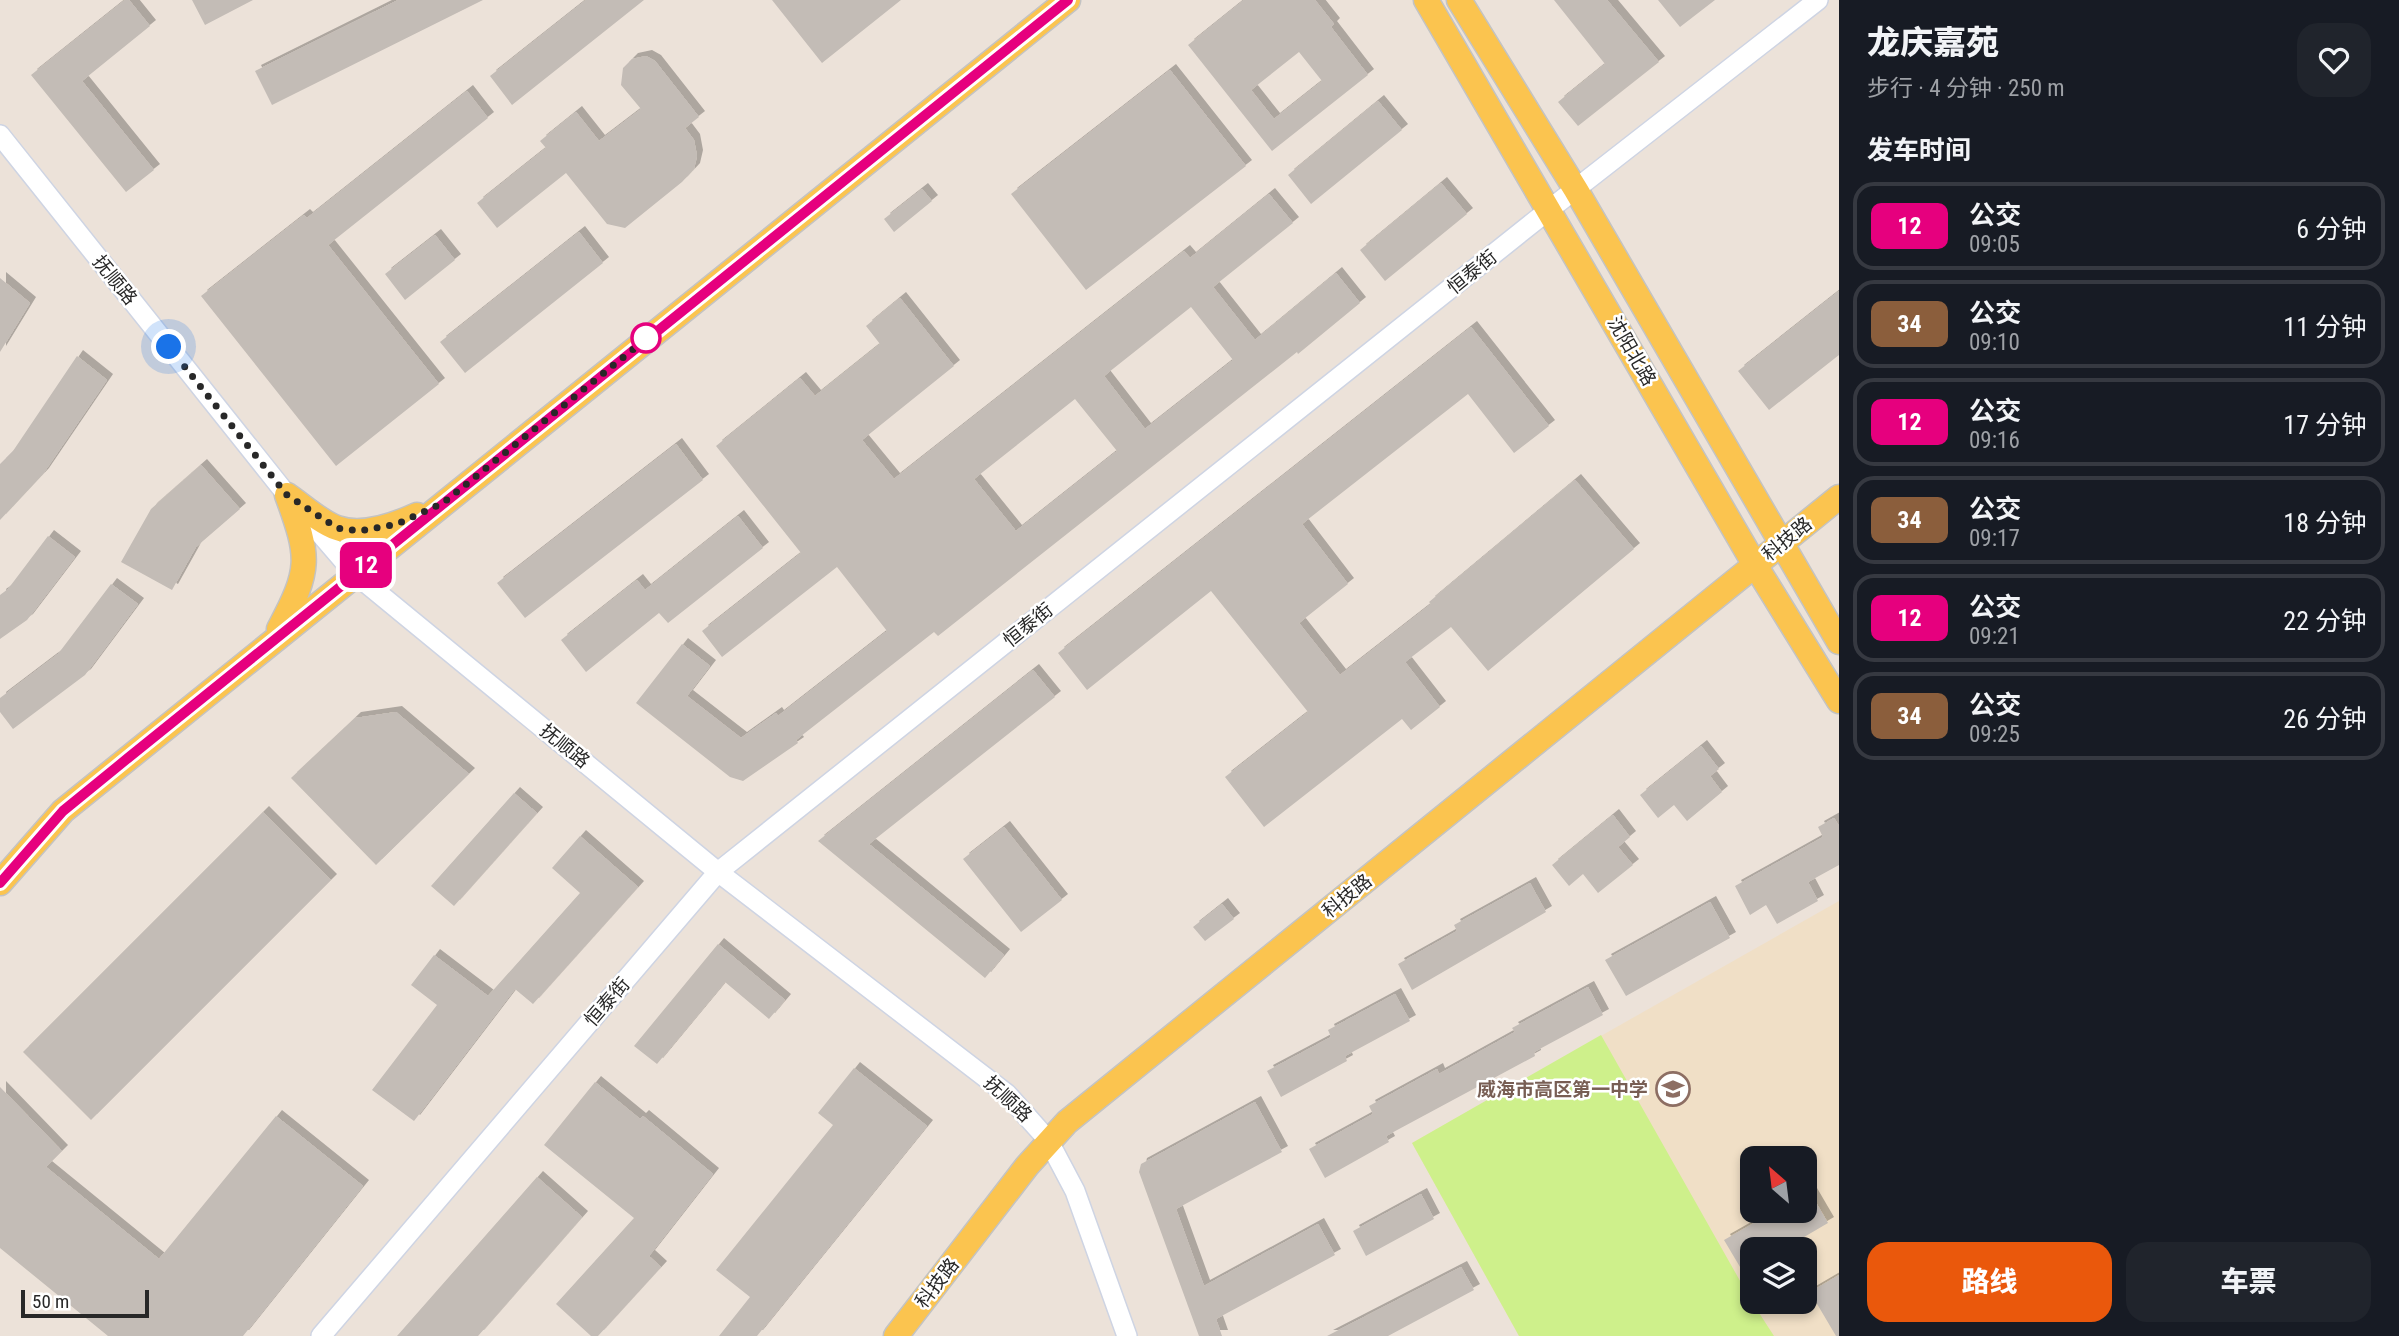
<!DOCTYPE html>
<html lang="zh">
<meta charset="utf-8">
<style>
:root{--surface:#171b24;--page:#20242c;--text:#f1f3f6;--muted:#9ea1a6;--line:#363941;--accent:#ea580c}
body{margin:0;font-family:"Roboto Condensed","Noto Sans SC",sans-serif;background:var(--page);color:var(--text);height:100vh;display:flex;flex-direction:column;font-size:26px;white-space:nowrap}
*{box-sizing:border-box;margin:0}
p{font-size:23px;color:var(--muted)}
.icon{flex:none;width:38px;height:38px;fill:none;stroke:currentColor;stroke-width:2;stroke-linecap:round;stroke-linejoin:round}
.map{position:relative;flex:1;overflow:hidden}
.details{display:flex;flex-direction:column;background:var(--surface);width:560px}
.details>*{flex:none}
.badge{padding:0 14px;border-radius:10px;font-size:24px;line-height:46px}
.needle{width:46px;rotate:332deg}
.buttons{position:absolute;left:1740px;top:1146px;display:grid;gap:14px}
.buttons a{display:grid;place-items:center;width:77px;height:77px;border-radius:14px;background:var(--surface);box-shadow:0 4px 10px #0003;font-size:35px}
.scale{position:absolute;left:21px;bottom:18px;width:128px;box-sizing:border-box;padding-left:7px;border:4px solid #282828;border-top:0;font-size:19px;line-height:24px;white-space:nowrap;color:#282828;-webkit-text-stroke:5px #fff;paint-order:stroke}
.you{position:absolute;width:35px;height:35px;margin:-18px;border:5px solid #fff;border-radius:50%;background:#1a73e8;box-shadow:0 0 0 10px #1a73e833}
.map>.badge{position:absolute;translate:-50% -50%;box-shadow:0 0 0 4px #fff}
h2{padding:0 28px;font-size:26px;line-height:63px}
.round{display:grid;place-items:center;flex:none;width:74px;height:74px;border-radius:21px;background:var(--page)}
.overview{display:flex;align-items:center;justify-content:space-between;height:119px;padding:0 28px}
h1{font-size:33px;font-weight:800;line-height:52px}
.cta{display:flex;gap:14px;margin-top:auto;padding:14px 28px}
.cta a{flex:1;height:80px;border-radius:21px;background:var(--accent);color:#fff;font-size:28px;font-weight:800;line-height:80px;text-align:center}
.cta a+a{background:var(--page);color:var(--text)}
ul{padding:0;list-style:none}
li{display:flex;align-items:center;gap:21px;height:88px;margin:0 14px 10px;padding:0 14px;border:4px solid var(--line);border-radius:21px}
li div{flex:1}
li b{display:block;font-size:26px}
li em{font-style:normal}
li .badge{min-width:77px;font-weight:700;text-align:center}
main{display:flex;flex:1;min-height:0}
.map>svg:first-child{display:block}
.education{fill:#f0dfc6;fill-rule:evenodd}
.pitch{fill:#cef08b}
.building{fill:#c3bcb6;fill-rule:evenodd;filter:url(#shadow)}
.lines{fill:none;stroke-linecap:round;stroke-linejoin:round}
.minor-casing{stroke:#ced4e3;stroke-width:22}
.major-casing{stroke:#c3c3c3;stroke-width:27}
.minor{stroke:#fff;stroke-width:19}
.major{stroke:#fbc44f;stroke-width:24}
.line-casing{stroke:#fff;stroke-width:16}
.line{stroke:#e6007e;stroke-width:10}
.walk{stroke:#282828;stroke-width:7;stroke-dasharray:0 12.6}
.stop-dot{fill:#fff;stroke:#e6007e;stroke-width:3.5}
.labels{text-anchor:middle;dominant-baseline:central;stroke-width:5;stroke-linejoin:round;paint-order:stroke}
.street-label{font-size:19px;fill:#282828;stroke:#fff}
.education-label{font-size:19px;font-weight:bold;fill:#785e54;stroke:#fff;text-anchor:end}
</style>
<main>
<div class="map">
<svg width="1839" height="1336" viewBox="0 0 1839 1336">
<defs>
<filter id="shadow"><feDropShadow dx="6" dy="-6" stdDeviation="0" flood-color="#0004"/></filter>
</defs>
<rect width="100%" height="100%" fill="#ece2d9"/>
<!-- education -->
<path class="education" d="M1839,901v435h-320l-107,-193zM1752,1158h52v53h-52zM1752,1250h52v52h-52z"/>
<!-- pitch -->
<path class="pitch" d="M1601,1035l151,267 22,34h-255l-107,-193z"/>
<!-- building -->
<path class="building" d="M125,0h4l21,26 -68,55 72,89 -28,22 -95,-117z
M192,0h61l-48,25z
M398,0h85l-211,105 -17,-34z
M586,0h58l-132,105 -22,-29z
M772,0h129l-79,63z
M1244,0h71l19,24 -3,3 37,48 -96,76 -84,-106zM1299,52l23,29 -48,38 -23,-29z
M1554,0h53l52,62 -81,64 -20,-24 47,-38z
M1658,0h57l-35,27z
M646,56l9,5 44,56 -14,11 9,12 3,16 -3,13 -12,13 -57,46 -18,-4 -41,-51 -69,55 -20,-25 69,-55 -6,-7 36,-29 23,29 42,-32 -20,-24 2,-17 9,-9z
M1170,70l76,96 -160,124 -75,-96z
M467,91l21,27 -160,127 111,139 -103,82 -135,-170 103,-81 3,3z
M1378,101l24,29 -91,74 -23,-29z
M1441,183l26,31 -82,67 -25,-31z
M922,189l10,12 -38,31 -10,-13z
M1269,194l24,29 -80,64 42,53 81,-67 24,30 -62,51 -1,-2 -359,284 -4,-4 -138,108 2,3 -55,38 -13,-4 -94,-74 46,-59 28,22 -23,30 54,42 35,-25 2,3 109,-85 -50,-64 -115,90 -20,-26 99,-78 -85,-107 84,-68 15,18 65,-52 -14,-18 34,-28 54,68 -92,74 32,39 290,-228 6,7zM1191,307l42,53 -88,69 -41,-53zM1075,399l42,52 -101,80 -42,-52z
M579,232l24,31 -138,110 -25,-31z
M435,235l20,25 -50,40 -20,-26z
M0,278l30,25 -30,49z
M1839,291v64l-70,55 -31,-39z
M1471,327l78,99 -35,27 -46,-59 -166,130 46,60 -49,39 41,52 91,-71 -2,-2 146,-122 59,69 -146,122 -37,-44 -46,35 35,45 -29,23 -9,-11 -138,108 -39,-50 83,-65 -97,-121 -124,99 -29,-37z
M77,356l30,24 -64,94 -43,46v-56l13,-13z
M676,444l27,36 -178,138 -28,-35z
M201,465l39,44 -44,38 -24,43 -51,-28 30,-53z
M738,516l25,32 -95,75 -9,-10 -73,59 -25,-32 76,-60 8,10z
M48,536l27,21 -48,63 -27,19v-44l8,-6z
M111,584l27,20 -53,71 -72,54 -13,-17v-14l58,-44z
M1033,670l22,27 -186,147 135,111 -19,23 -167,-137z
M396,712l73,62 -93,91 -85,-87 64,-60z
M1701,746l18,23 -9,7 12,16 -35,29 -13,-16 -16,13 -18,-23z
M514,793l23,20 -83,93 -23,-20z
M263,812l68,68 -240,240 -68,-68z
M1613,815l17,22 -12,10 15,18 -35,28 -15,-19 -14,12 -17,-21z
M1834,818l5,8v39l-31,17 10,19 -41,23 -11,-19 -16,10 -15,-29 88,-49 -5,-10z
M1004,827l58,73 -41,32 -58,-73z
M580,836l58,51 -105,117 -18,-15 -101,132 -42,-31 65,-85 -26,-20 23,-30 54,41 92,-103 -28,-25z
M1530,883l16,29 -134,78 -14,-26 59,-33 -3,-6z
M1710,902l20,36 -104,58 -21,-36z
M1222,904l12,15 -29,22 -12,-14z
M718,944l67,56 -16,19 -44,-37 -68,82 -23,-18z
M1588,987l15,28 -69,37 1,4 -149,80 3,6 -64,36 -16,-29 64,-35 -4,-8 68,-37 2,5 76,-42 -3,-4z
M1395,994l15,27 -65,35 2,5 -66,36 -14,-26 64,-34 -3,-7z
M854,1068l73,58 -170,210h-38l31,-39 -34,-27 117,-145 -15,-12z
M595,1082l45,37 3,-3 70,58 -64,82 12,11 -63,69h-7l-35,-32 78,-86 -90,-73z
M0,1087l62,64 -16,16 113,92 117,-143 87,70 -120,150h-135l-108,-88z
M1255,1102l27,50 -106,57 28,77 114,-62 17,31 -119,64 6,17h-23l-60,-164 2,-8z
M537,1177l45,40 -104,119h-81z
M1804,1182l24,41 -46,27h-30v17l-9,5 -19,-32 51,-29h29z
M1421,1194l13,25 -68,37 -13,-25z
M1461,1267l13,23 -86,46h-61z
M1839,1275v61h-3l-26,-44z"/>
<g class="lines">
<!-- minor casing -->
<g class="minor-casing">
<path id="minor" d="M0,135l287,360 68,79 363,298 289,222 41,46 27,51 52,145
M321,1336l397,-464 832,-663 268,-209"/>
</g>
<!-- major casing -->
<g class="major-casing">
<path id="major" d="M1426,0l329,565 84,136
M1459,0l117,190 263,452
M287,495c15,10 33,27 50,33 25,9 58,-3 80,-13
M279,629c32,-60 31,-71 8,-134
M0,883l63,-72 1005,-811
M896,1336l131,-170 40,-44 772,-625"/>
</g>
<!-- minor -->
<use href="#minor" class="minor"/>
<!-- major -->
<use href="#major" class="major"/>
</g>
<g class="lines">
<!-- line casing -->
<g class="line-casing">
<path id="line" d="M0,883l63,-72 65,-53 940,-758"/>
</g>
<!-- line -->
<use href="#line" class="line"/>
<!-- walk -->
<path class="walk" d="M169,347l118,148 50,33 22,3 38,-7 46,-21 209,-169 -6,4"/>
</g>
<!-- icons -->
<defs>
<g id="school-ring" transform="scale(1.75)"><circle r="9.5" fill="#fff" stroke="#8d6e63" stroke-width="1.5"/><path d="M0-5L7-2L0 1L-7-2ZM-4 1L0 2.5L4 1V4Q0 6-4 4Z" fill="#8d6e63"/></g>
</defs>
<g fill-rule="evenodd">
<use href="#school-ring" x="1673" y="1089"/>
</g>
<!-- markers -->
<circle class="stop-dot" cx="646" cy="338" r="14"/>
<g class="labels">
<!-- street labels -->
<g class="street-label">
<text transform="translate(1472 272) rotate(-39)">恒泰街</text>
<text transform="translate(115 280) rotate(51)">抚顺路</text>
<text transform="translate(1632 351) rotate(60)">沈阳北路</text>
<text transform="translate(1787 539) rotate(-39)">科技路</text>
<text transform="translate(1028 625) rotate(-39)">恒泰街</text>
<text transform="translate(565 746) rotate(39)">抚顺路</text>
<text transform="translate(1347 896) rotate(-39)">科技路</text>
<text transform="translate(607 1002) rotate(-49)">恒泰街</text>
<text transform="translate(1008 1099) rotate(43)">抚顺路</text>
<text transform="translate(937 1283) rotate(-52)">科技路</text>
</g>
<!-- education labels -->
<g class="education-label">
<text x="1648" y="1089">威海市高区第一中学</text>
</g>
</g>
</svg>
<div class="buttons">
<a><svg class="needle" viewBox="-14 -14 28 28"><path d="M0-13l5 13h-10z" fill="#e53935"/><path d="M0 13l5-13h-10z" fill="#9ea1a6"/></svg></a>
<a><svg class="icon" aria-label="layers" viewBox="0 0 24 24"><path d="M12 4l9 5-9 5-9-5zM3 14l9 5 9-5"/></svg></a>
</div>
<div class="scale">50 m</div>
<div class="you" style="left:169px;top:347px"></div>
<b class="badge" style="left:366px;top:565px;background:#e6007e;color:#fff">12</b>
</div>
<section class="details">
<div class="overview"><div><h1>龙庆嘉苑</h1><p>步行 · 4 分钟 · 250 m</p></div><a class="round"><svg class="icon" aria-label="heart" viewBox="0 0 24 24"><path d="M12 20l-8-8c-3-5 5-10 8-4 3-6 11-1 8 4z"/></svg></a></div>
<h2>发车时间</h2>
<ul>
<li><span class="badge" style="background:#e6007e;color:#fff">12</span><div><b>公交</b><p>09:05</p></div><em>6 分钟</em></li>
<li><span class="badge" style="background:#8b5e3c;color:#fff">34</span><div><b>公交</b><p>09:10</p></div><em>11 分钟</em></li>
<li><span class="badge" style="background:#e6007e;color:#fff">12</span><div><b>公交</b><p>09:16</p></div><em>17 分钟</em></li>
<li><span class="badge" style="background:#8b5e3c;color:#fff">34</span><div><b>公交</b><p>09:17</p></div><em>18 分钟</em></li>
<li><span class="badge" style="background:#e6007e;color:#fff">12</span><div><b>公交</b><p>09:21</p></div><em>22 分钟</em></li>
<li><span class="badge" style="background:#8b5e3c;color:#fff">34</span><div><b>公交</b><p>09:25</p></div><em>26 分钟</em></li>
</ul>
<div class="cta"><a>路线</a><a>车票</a></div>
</section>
</main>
